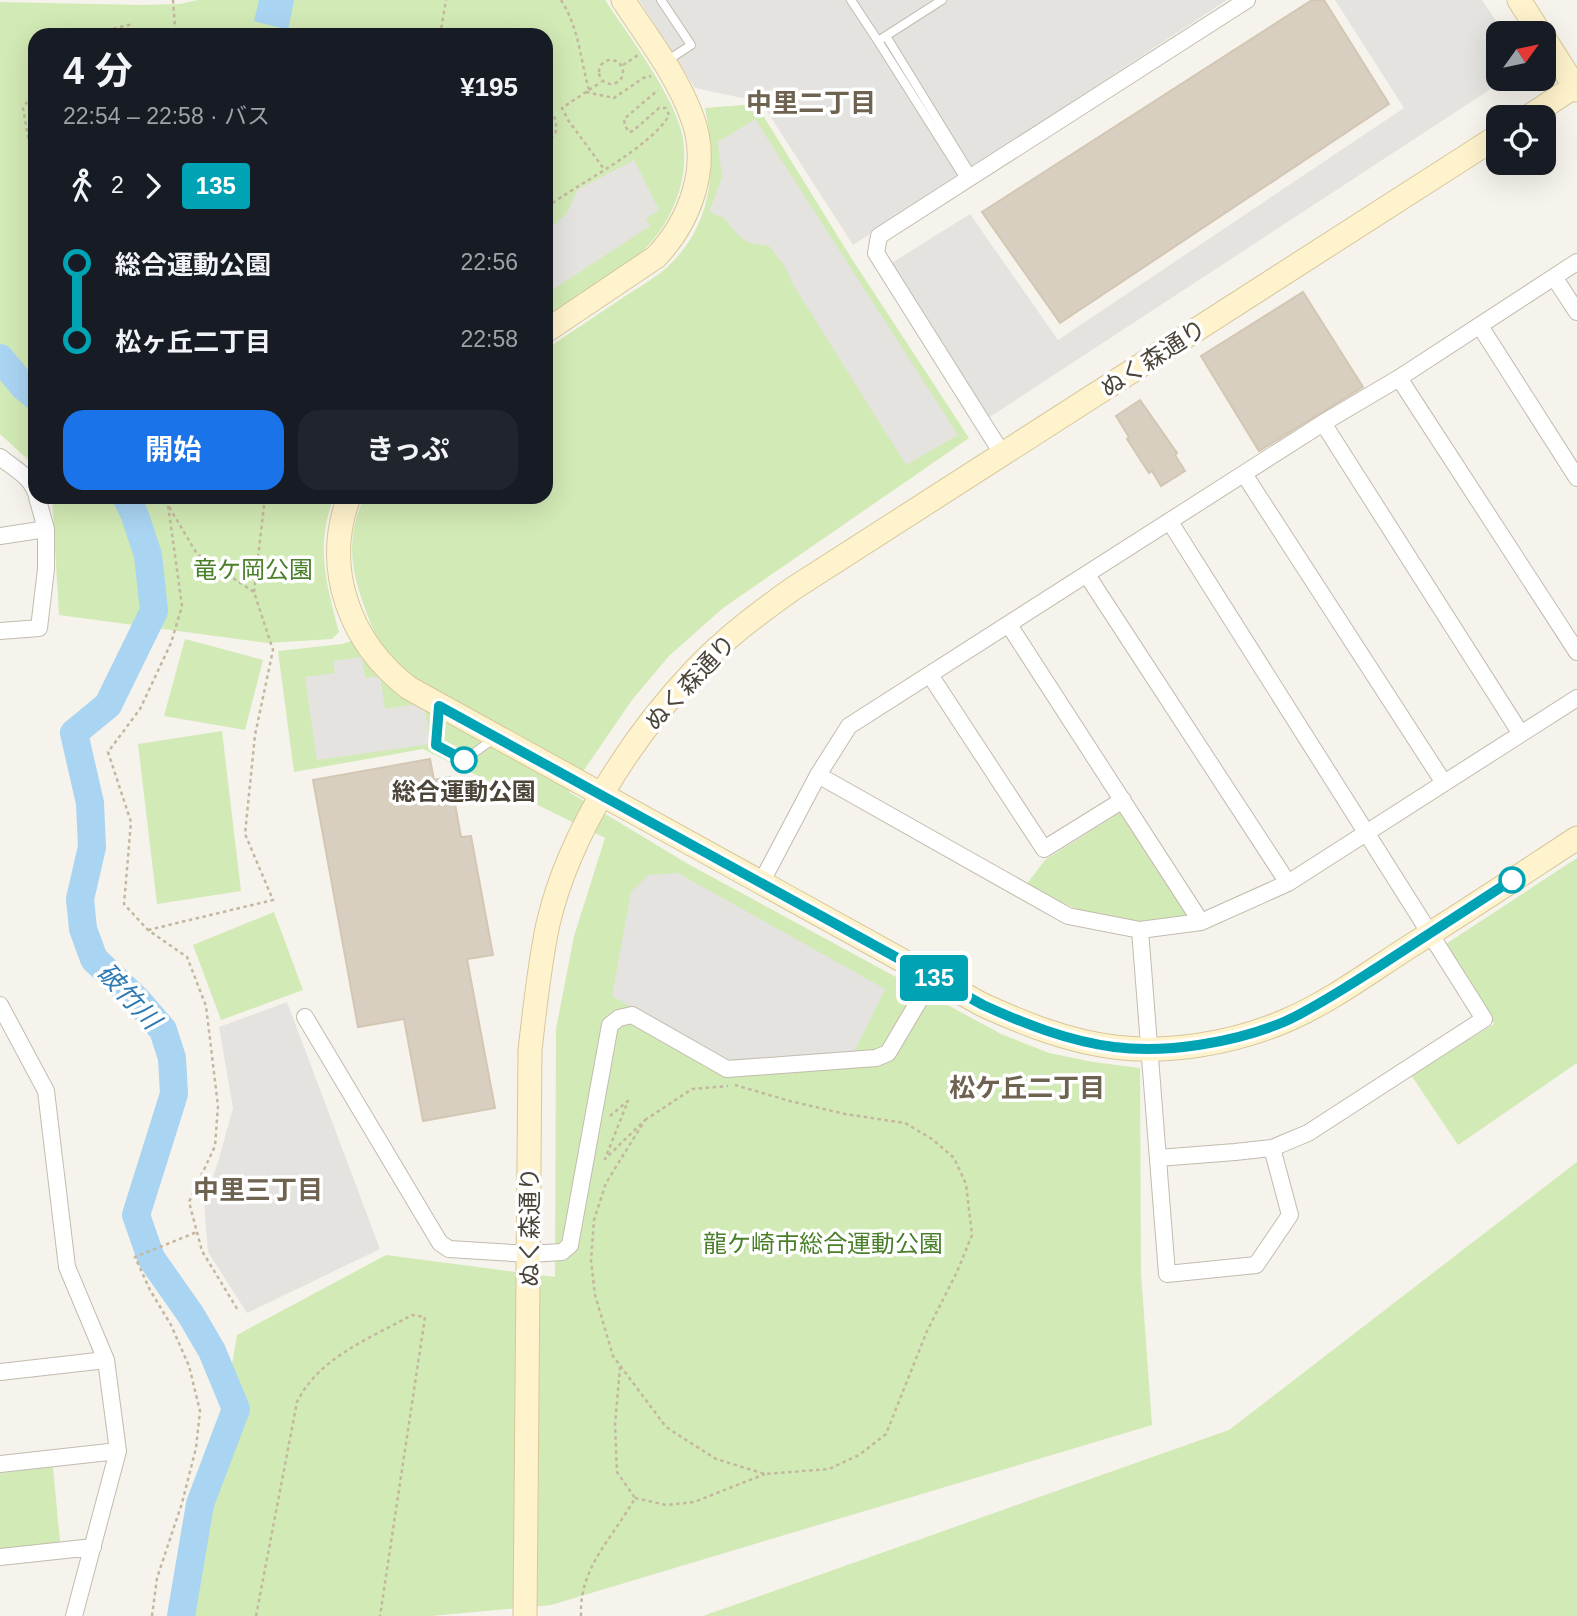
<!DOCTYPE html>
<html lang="ja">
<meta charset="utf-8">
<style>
:root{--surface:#171b24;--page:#20242c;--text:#f1f3f6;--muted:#9ea1a6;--accent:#1a73e8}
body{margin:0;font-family:Helvetica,"Noto Sans JP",sans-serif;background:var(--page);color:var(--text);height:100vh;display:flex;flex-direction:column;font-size:26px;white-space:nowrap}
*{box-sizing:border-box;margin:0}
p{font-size:23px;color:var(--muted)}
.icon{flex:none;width:38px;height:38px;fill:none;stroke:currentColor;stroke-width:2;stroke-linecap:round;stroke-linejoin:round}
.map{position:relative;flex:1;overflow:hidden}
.sheet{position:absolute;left:28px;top:28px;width:525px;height:476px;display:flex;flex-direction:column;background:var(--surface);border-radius:21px;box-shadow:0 7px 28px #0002}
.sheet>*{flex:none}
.badge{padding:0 14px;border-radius:5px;font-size:24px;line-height:46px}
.needle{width:46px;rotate:57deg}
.tools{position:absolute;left:1486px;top:21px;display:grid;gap:14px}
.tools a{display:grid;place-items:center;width:70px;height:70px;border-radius:14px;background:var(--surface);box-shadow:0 7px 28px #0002;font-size:35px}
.map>.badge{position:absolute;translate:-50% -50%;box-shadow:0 0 0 4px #fff}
.legs{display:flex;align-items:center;gap:10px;height:77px;padding:0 35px;font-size:23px}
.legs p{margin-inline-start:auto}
.headline{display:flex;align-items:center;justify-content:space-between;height:119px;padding:0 35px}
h1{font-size:38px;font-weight:700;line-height:52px}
.cta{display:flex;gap:14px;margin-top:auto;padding:14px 35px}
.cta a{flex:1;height:80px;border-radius:21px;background:var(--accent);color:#fff;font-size:28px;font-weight:700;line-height:80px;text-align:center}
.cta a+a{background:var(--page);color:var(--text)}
ul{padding:0 35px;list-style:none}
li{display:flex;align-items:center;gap:24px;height:77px;font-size:26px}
li i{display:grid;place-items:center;width:10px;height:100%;margin:0 9px;background:currentColor}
li i::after{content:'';width:18px;height:18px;margin:-9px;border:5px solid;border-radius:50%;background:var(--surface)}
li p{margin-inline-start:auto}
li:first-child i{background:linear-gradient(#0000 50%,currentColor 0)}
li:last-child i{background:linear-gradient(currentColor 50%,#0000 0)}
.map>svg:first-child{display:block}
.green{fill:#d2eab5}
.parking{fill:#e5e3e0}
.water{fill:#a9d4f2}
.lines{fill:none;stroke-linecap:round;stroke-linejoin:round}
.river{stroke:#a9d4f2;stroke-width:28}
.building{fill:#d8cfc1;stroke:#d3c7b4;stroke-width:2}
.lane-casing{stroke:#c2bbae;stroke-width:10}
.street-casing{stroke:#c2bbae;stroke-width:18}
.secondary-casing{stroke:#d6c79b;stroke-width:25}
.path{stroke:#c4b79f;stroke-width:2.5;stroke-dasharray:3.5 3.5;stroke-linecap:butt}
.lane{stroke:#fff;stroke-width:8}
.street{stroke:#fff;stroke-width:16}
.secondary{stroke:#fff3cd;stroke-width:23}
.line-1-casing{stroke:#fff;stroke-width:16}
.line-1{stroke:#00a3b4;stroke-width:10}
.stop-1-dot{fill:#fff;stroke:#00a3b4;stroke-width:3.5}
.labels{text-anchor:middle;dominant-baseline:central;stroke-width:7;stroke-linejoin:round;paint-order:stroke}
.street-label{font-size:24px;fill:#4b4439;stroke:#fff}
.park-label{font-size:24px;fill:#4a7f2a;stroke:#fff}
.stop-label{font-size:24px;font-weight:bold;fill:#4b4439;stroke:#fff}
.neighbourhood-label{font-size:26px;font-weight:bold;fill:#6e6250;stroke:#fff}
.water-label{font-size:26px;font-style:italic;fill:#2e7ab2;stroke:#fff}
</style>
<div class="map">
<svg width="1577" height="1616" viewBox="0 0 1577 1616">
<rect width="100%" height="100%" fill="#f6f3ec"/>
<!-- green -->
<path class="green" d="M198,0h407c23,35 68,94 77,134 9,42 -9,88 -39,117 -27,27 -65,45 -97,66v-282h-511v431l-35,-32v-432l141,3 39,-1z
M756,104l94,152 119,182 -246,170 -54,48 -37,44 -63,92 119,72 313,170 48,19 44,9 47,6 1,205 11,152 -601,180 -120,11h-242l48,-281 149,-80 169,22 1,-248 18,-93 31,-98 -182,-89 -129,23 -16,-121 64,-7 33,-10c-20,-50 -34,-85 -11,-137h182v-148c27,-18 54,-36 81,-54 17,-11 37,-22 51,-39 36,-41 38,-97 27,-148z
M52,497h282c-19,49 -8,86 5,135l-7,7 -65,4 -208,-28z
M185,639l78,21 -18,70 -81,-14z
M222,731l19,160 -84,13 -19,-160z
M1121,812l68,105c-14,2 -29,4 -44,5 -42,2 -82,-18 -119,-37l19,-25z
M1577,858v205l-119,82 -47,-70 83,-51 -48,-80z
M274,912l29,78 -82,30 -28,-75z
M1577,1162v454h-874l526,-186z
M53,1467l7,75 -60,7v-76z"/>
<!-- parking -->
<path class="parking" d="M639,0h588l-374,245 -92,-143 -66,-14z
M1335,0h147l22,33h-6v46h8l-530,347 -94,-157 88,-55 88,126 346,-232z
M755,119l203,316 -52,30 -112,-179 -10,-21 -15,-19 -19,-3 -11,-7 -15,-18 -15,-6 13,-34 -4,-36z
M634,160l25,50 -13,9 4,7 -104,68v-58l3,-6 18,-17 10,-23z
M362,657l3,21 15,-2 5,33 39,-6 6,41 -113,16 -12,-83 30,-4 -2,-12z
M678,873l207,116 -31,63 -129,8 -113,-64 19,-104 17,-17z
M287,1002l93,247 -133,64 -39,-61 -4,-49 14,-41 15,-54 -14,-81z"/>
<!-- water -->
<path class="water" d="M259,0h35l-6,30 -34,-9z"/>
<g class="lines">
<!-- river -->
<path class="river" d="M0,358l24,29 11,9
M126,497l8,16 14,42 6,56 -46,94 -34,28 16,70 2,44 -12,52 3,30 11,30 44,42 25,29 9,28 2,36 -38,121 15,43 40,57 21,36 24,58 -36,95 -19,112"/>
</g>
<!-- building -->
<path class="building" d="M1312,0h12l65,104 -329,219 -78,-111z
M1303,292l60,95 -104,64 -58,-95z
M1140,400l37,53 -2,2 10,16 -24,15 -9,-15 -3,2 -22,-34 2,-2 -13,-21z
M430,759l4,21 16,-3 11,60 10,-1 22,119 -26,4 28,149 -72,13 -19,-102 -46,8 -45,-247z"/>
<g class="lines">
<!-- lane casing -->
<g class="lane-casing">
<path id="lane" d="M661,0l30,45 -26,17
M851,0l27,41 64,-41
M886,36l86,140
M878,41l88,139
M439,709l-3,36 28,15 31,-22"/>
</g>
<!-- street casing -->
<g class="street-casing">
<path id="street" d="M1554,277l23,35
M1480,326l97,152
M1399,378l178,274
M1323,423l198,311
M1003,455l-127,-202 3,-17 368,-236
M0,457c12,10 30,19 35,34
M1244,474l200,309
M0,536l46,-7
M1087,575l201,308
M1009,625l192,297
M0,631l39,-3 7,-59v-40l-9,-32
M930,675l114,174 79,-49
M818,775l250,141 72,14 61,-8 87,-39 289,-185
M761,883l57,-108 31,-49 474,-303 76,-45 178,-116
M1140,930l27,344 89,-9 34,-50 -18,-67 36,-15 176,-114 -314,-497
M0,1005l46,86 21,176 39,93 12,91 -44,165
M305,1017l135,226 9,6 80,5 33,-2 8,-7 40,-220 9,-7 13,-3 95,54 149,-11 12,-5 45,-76
M1158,1158l77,-6 37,-4
M0,1372l106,-12
M0,1464l118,-13
M0,1557l93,-10"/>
</g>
<!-- secondary casing -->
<g class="secondary-casing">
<path id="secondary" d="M1519,0l21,33
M1544,38l33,52
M1528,117l49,-32
M546,331l110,-74c34,-36 55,-91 36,-140 -15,-42 -45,-80 -69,-117
M349,497c-27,72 1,146 60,191l574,317c42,19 84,36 131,42 55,7 120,-4 171,-26 45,-19 86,-50 127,-76 56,-35 110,-71 165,-107
M525,1616l5,-566c5,-42 9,-84 18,-126 21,-91 84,-188 148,-255 29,-31 64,-57 98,-81l704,-452"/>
</g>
<!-- path -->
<path class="path" d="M173,0l2,27 3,8
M561,0c18,28 19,58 28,90l-27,18 6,12 36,49
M288,30l3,5
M86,35l47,-11
M440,35l6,-35
M599 72a12 12 0 1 1 24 0a12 12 0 1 1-24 0Z
M623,65l15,-10
M35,90l-12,18 12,69v55
M589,90l12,-8
M586,92l28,6 29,-20 8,-2
M546,101l7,-9
M546,105c9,9 12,18 9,30l-7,5 -2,4 4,26 -4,49
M547,207c32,-24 105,-60 122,-92l-3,-7h-7l-26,23 -4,1 -4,-6 -1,-7 34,-29
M254,592l11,-95
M148,930l125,-30 -28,-66 10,-99 18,-85 -19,-58 -57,-38 -29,-49 14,101 -11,37 -31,66 -32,43 23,70 -7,82 24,26 39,27 19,49 12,100 -3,40 -26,56 13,49 37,61
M610,1116l18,-15 -23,58 40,-39 -39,63 -12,37 -3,40 4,35 18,61 53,71 50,32 49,15 64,-5 30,-14 27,-21 41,-103 30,-59 15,-37 -6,-51 -12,-26 -22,-19 -27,-16 -60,-9 -55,-13 -55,-16
M645,1120l47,-31 36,-3
M635,1498l31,7 28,-3 71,-28
M152,1616l5,-38 25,-75 14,-55 4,-37 -11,-45 -18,-41 -21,-35 -15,-33 62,-25
M256,1616l41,-214c22,-45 74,-64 115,-87l13,2 -45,299
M581,1616c-2,-49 32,-78 54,-118l-18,-26 -2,-47 5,-58"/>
<!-- lane -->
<use href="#lane" class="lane"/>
<!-- street -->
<use href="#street" class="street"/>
<!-- secondary -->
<use href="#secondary" class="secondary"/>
</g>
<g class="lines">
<!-- line-1 casing -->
<g class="line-1-casing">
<path id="line-1" d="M464,760l-28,-15 3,-39 544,299c42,19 85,36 131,42 53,7 123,-5 172,-26 32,-15 62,-35 92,-54 45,-29 89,-58 134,-87"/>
</g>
<!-- line-1 -->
<use href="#line-1" class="line-1"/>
</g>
<!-- markers -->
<g class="stop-1-dot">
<circle cx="464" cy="760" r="12"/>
<circle cx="1512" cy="880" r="12"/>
</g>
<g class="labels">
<!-- street labels -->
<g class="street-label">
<text transform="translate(1153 358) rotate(-33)">ぬく森通り</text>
<text transform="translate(690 682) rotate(-47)">ぬく森通り</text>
<text transform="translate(529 1227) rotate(-90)">ぬく森通り</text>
</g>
<!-- park labels -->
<g class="park-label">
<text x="253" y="569">竜ケ岡公園</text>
<text x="823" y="1243">龍ケ崎市総合運動公園</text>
</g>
<!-- stop labels -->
<g class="stop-label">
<text x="464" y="791">総合運動公園</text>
</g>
<!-- neighbourhood labels -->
<g class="neighbourhood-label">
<text x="811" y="103">中里二丁目</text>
<text x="1027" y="1088">松ケ丘二丁目</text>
<text x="258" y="1190">中里三丁目</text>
</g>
<!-- water labels -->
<g class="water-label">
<text transform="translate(129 996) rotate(47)">破竹川</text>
</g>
</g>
</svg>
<div class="tools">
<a><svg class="needle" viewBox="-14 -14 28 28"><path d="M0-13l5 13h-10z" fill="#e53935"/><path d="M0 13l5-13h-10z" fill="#9ea1a6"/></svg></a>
<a><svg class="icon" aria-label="locate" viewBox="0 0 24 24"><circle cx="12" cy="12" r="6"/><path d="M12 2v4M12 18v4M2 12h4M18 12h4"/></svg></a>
</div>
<b class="badge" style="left:934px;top:978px;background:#00a3b4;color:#fff">135</b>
<section class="sheet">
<div class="headline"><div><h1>4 分</h1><p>22:54 – 22:58 · バス</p></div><b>¥195</b></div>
<div class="legs"><svg class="icon" aria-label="walk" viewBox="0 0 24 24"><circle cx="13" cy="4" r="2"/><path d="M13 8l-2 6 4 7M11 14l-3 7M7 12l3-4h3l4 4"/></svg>2<svg class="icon" aria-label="forward" viewBox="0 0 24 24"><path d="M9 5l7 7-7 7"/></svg><b class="badge" style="background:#00a3b4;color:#fff">135</b></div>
<ul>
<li><i style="color:#00a3b4"></i><b>総合運動公園</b><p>22:56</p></li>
<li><i style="color:#00a3b4"></i><b>松ヶ丘二丁目</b><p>22:58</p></li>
</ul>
<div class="cta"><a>開始</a><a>きっぷ</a></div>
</section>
</div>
